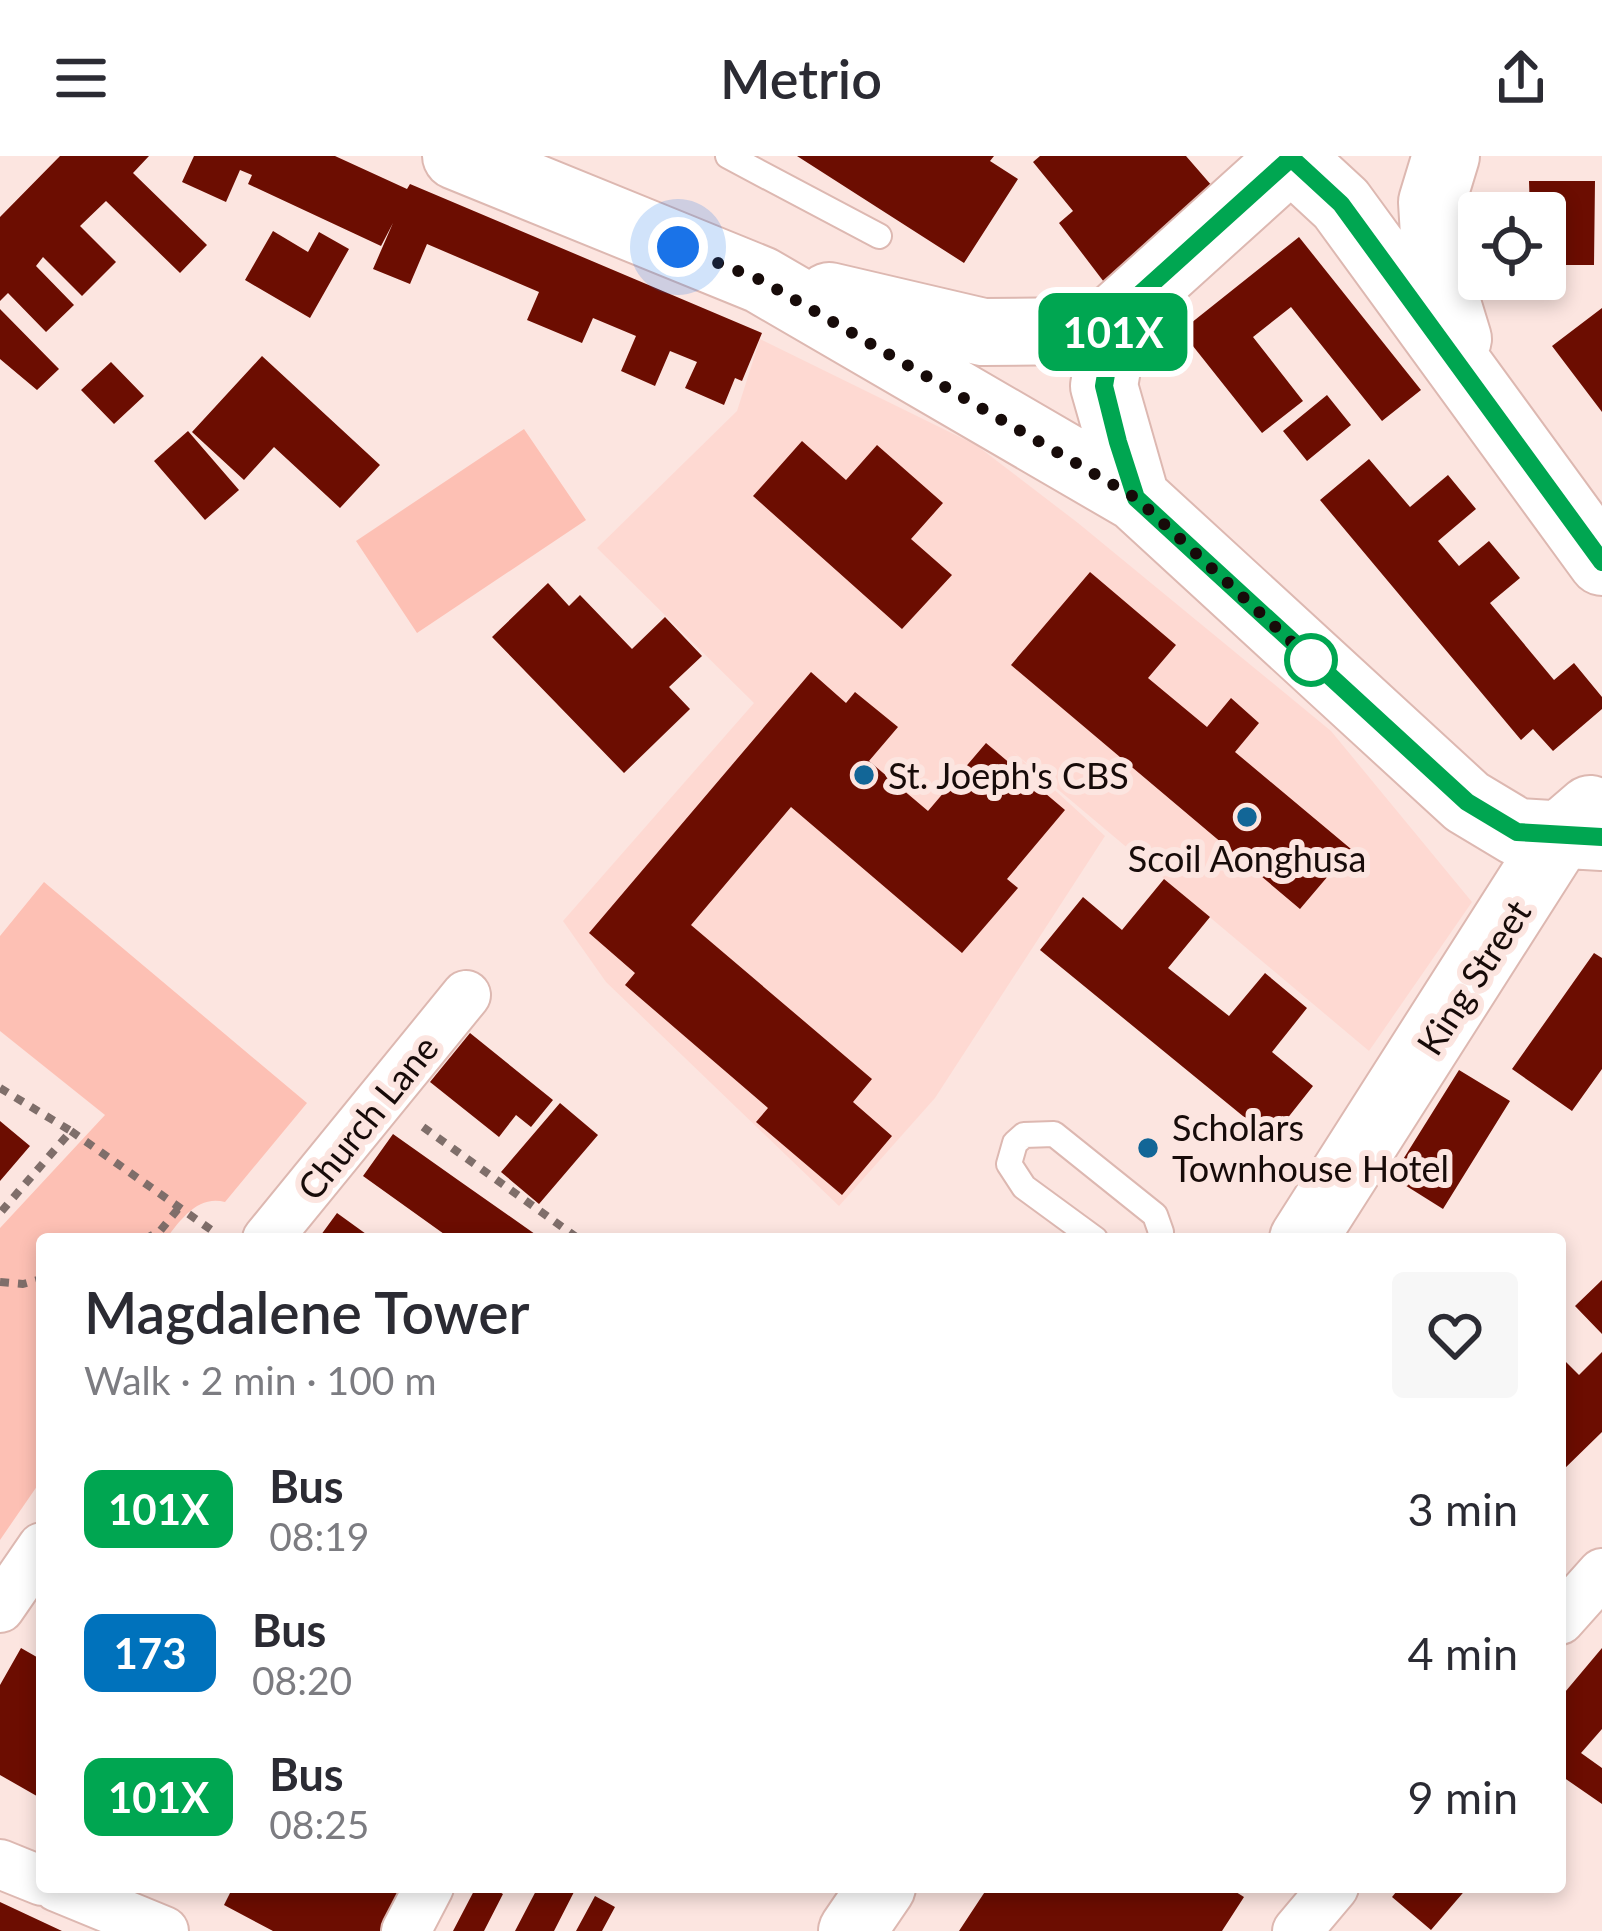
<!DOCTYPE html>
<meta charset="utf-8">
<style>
:root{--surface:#fff;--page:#f7f7f7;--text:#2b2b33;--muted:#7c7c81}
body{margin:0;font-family:Lato,sans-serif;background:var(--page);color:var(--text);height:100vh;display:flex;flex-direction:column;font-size:45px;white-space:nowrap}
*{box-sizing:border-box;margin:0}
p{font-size:39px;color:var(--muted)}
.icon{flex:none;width:66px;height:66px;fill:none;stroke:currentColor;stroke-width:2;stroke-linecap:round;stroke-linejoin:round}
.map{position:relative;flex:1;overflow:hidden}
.sheet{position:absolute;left:36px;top:1077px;width:1530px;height:660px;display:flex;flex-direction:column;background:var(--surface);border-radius:12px;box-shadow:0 6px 18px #0003}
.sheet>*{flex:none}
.badge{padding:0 24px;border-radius:18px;font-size:42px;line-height:78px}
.controls{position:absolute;left:1458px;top:36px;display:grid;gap:24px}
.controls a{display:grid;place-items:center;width:108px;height:108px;border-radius:12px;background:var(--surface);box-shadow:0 6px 18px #0003;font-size:60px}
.you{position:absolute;width:60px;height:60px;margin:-30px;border:9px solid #fff;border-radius:50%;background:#1a73e8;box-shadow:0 0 0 18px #1a73e833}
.map>.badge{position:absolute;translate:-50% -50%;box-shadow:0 0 0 6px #fff}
.round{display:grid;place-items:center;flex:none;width:126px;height:126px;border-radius:12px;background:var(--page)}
.head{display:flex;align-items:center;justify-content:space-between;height:204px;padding:0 48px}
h1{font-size:57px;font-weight:600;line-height:90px}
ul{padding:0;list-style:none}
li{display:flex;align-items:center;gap:36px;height:144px;padding:0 48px}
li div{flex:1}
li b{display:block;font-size:45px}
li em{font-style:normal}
li .badge{min-width:132px;font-weight:700;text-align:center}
header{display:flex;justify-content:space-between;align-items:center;height:156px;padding:0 48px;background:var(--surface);font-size:54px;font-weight:600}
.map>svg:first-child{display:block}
.built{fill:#fed9d2}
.green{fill:#fdc0b4}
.building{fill:#6c0d01}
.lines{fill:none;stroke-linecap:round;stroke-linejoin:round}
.lane-casing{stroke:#ddb8b1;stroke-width:28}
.street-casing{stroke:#ddb8b1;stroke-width:52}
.secondary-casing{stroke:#ddb8b1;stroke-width:70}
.path{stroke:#7f6e6a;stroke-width:8;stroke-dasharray:9 9;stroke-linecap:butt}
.lane{stroke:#fff;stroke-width:24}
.street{stroke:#fff;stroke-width:48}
.secondary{stroke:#fff;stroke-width:66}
.line-casing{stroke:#fff;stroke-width:27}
.line{stroke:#00a651;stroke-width:18}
.walk{stroke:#170b09;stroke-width:12;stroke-dasharray:0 21.6}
.stop-dot{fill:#fff;stroke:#00a651;stroke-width:6}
.poi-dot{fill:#126697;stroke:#fce5e0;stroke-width:4.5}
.labels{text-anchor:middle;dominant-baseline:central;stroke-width:12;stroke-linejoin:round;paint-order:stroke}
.poi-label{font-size:36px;fill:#170b09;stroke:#fce5e0;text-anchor:start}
.street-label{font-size:36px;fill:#170b09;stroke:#fce5e0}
</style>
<header><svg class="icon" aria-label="menu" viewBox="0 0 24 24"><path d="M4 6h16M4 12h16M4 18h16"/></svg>Metrio<svg class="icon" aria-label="share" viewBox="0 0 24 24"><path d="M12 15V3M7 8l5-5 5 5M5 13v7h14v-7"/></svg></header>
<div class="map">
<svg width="1602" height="1775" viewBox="0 0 1602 1775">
<rect width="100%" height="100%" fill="#fce5e0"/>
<!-- built -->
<path class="built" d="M760,183l216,106 102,78 253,208 141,171 -103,149 -358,-301 94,86 -170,262 -96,108 -233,-224 -43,-61 191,-218 -157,-155 140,-137z"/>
<!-- green -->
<path class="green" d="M524,273l62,91 -169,113 -61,-92z
M44,726l263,221 -82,99c-27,-7 -44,17 -59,37h-124v240l-42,61v-312l105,-113 -105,-84v-95z"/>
<!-- building -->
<path class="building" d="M60,0h89l-16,17 74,72 -27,28 -74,-72 -26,25 36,36 -34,34 -39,-39 -7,9 38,39 -28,27 -38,-39 -8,8v-84z
M194,0h141l72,33 3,-5 352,149 -20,48 -7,-3 -11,27 -39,-17 12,-26 -27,-11 -15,35 -34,-15 15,-35 -43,-18 -11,25 -55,-23 12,-28 -112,-48 -17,40 -37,-15 20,-46 -12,23 -133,-62 4,-9 -12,-5 -14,32 -44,-20z
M797,0h197l-4,5 28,18 -54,84z
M1040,0h146l33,38 -112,92 -48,-63 14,-12 -40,-49z
M1529,25h66l-1,84h-49v-52h-15z
M273,75l35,21 11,-20 30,17 -39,69 -65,-38z
M1299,81l122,153 -39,31 -91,-114 -38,30 50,64 -41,32 -81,-102z
M1602,152v104l-50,-66z
M0,153l59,60 -22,21 -37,-31z
M262,200l118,109 -40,43 -66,-61 -30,33 -52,-48z
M111,206l33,34 -30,28 -33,-34z
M1327,239l24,30 -44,36 -24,-30z
M188,275l51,59 -34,30 -51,-59z
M802,285l44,39 31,-35 66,58 -32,36 41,36 -50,54 -149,-133z
M1369,303l41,48 38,-32 28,34 -38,32 21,25 30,-25 31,37 -30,25 64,77 20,-17 28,34v12l-49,42 -20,-22 -12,11 -201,-240z
M1090,416l86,73 -28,33 59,49 24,-29 28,25 -24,29 116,97 -51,60 -289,-244z
M548,427l21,23 11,-11 52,54 33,-32 37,39 -33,31 21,22 -66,64 -132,-136z
M811,516l35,31 9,-11 43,35 -29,34 59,50 58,-68 79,67 -58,69 11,9 -56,65 -171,-146 -100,118 181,154 -19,23 39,34 -50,59 -86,-73 12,-14 -143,-123 10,-12 -46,-40z
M1164,723l46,38 -42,51 61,48 36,-43 42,35 -35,44 41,34 -42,53 -231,-189 43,-53 39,33z
M1594,797l8,5v111l-30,42 -60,-42z
M470,877l83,67 -22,27 -15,-12 -17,22 -69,-55z
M1459,914l51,31 -67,108 -51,-32z
M560,947l38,32 -59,69 -38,-32z
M0,965l30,25 -30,35z
M393,978l65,46 84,59h-91l-88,-63z
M337,1057l36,26h-55z
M1602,1124v54l-27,-28z
M1602,1196v80l-42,41v-117l19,19z
M21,1492l21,12v139l-42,-24v-90z
M1602,1492v81l-21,24 21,15v36l-42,-29v-77z
M233,1731l23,2 148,-2 -23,44h-108l-49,-26z
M476,1731h15l12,7 -19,37h-31z
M538,1731h26l10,5 -20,39h-39z
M988,1731h240l16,10 -22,34h-263z
M1400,1731h68l-37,43 -39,-33z
M595,1740l20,11 -13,24h-26z
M0,1746l62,29h-62z"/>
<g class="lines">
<!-- lane casing -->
<g class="lane-casing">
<path id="lane" d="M728,0l151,80
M1095,1083l-71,-52 -15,-23 6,-21 9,-8 30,-1 101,81 6,17 -2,7"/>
</g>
<!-- street casing -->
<g class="street-casing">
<path id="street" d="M267,1083l199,-244
M0,1452l42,-61
M1560,1464l42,-47
M0,1708l42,17
M57,1731l107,44
M406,1775l23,-44
M1297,1775l37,-44"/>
</g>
<!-- secondary casing -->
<g class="secondary-casing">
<path id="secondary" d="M456,0l305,124 375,218 331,304 50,30 85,5
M1289,0l52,48 261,358
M1446,0l-14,46 4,65 22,72
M829,140l154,36 100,-1 33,-15
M1136,342l-32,-112 12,-70 177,-160
M1303,1083l258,-405 29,-25
M852,1775l30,-44"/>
</g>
<!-- path -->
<path class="path" d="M0,932l71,43 -71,82
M423,971l156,112
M71,975l146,103
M145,1083l15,-8 18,-22
M0,1126l23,2 19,-5"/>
<!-- lane -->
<use href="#lane" class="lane"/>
<!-- street -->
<use href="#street" class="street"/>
<!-- secondary -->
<use href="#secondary" class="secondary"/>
</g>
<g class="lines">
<!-- line casing -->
<g class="line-casing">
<path id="line" d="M1602,406l-261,-358 -50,-46 -175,158 -12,70 14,56 18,56 331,304 50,30 85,5"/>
</g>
<!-- line -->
<use href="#line" class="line"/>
<!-- walk -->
<path class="walk" d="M678,91l83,33 375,218 188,174 -13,-12"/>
</g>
<!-- markers -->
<circle class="stop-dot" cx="1311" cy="504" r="24"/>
<g class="poi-dot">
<circle cx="864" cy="619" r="12"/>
<circle cx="1247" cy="661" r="12"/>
<circle cx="1148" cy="992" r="12"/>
</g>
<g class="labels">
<!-- poi labels -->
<g class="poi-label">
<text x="888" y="619">St. Joeph's CBS</text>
<text x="1247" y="702" text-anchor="middle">Scoil Aonghusa</text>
<text x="1172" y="971">Scholars<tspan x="1172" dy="41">Townhouse Hotel</tspan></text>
</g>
<!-- street labels -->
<g class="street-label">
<text transform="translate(1473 821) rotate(-57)">King Street</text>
<text transform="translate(367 961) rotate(-51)">Church Lane</text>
</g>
</g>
</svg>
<div class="controls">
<a><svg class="icon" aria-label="locate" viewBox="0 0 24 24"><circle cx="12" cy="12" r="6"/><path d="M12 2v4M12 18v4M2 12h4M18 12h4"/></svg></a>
</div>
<div class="you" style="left:678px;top:91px"></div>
<b class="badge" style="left:1113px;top:176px;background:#00a651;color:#fff">101X</b>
<section class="sheet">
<div class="head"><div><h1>Magdalene Tower</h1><p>Walk · 2 min · 100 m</p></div><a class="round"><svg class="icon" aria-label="heart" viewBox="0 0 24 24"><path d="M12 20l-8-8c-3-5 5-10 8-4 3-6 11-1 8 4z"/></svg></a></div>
<ul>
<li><span class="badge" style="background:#00a651;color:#fff">101X</span><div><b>Bus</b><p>08:19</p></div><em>3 min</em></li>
<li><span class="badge" style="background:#0072bc;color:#fff">173</span><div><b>Bus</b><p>08:20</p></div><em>4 min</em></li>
<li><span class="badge" style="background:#00a651;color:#fff">101X</span><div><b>Bus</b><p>08:25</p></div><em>9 min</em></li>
</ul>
</section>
</div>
